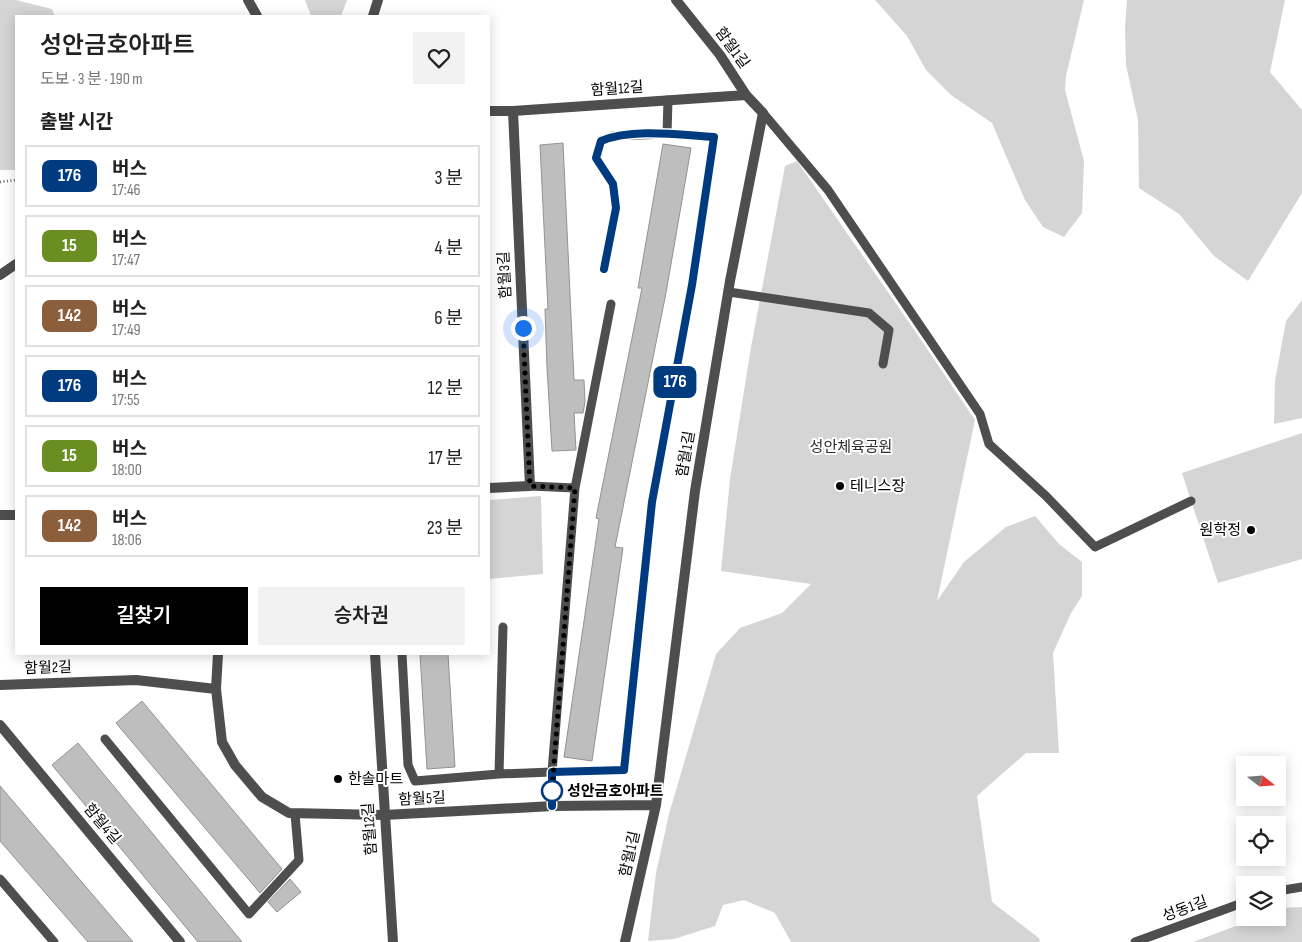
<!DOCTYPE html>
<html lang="ko">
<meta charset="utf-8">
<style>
:root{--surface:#fff;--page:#f2f2f2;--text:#222;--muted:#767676;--line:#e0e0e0;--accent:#000}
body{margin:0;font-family:"Sofia Sans Condensed","Noto Sans KR",sans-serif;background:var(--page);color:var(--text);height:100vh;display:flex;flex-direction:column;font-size:19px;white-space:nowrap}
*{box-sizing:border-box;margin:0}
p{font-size:16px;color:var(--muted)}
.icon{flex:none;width:28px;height:28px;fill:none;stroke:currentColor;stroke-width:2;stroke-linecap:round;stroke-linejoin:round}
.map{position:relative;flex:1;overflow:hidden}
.drawer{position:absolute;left:15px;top:15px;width:475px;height:640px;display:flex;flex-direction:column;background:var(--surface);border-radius:0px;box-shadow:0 2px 12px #0003}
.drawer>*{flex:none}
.badge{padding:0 10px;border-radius:8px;font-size:18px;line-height:32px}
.needle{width:32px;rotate:107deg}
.controls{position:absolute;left:1236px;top:756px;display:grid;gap:10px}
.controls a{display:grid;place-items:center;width:50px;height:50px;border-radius:0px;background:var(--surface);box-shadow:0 2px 12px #0003;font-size:25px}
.you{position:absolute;width:25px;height:25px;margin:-12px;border:4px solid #fff;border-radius:50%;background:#1a73e8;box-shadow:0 0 0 8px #1a73e833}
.map>.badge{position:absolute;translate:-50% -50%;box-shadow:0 0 0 2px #fff}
h2{padding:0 25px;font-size:19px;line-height:45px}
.round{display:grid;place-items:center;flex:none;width:52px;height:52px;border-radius:0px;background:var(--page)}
.overview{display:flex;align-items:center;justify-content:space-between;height:85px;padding:0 25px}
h1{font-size:24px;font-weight:600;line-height:38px}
.button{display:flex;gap:10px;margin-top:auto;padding:10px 25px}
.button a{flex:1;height:58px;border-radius:0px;background:var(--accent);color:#fff;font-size:20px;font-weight:600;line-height:58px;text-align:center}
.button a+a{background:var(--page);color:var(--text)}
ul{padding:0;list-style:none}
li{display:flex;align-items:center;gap:15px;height:62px;margin:0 10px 8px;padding:0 15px;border:2px solid var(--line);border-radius:0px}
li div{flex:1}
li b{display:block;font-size:19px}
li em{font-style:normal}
li .badge{min-width:55px;font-weight:700;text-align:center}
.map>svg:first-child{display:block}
.green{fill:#d5d5d5}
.building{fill:#bebebe;stroke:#929292}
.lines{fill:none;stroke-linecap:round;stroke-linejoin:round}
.path{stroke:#707070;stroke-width:3;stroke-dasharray:1 2.5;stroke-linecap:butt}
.service{stroke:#4e4e4e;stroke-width:9}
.minor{stroke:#4e4e4e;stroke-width:10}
.tertiary{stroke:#4e4e4e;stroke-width:10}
.line-casing{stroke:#fff;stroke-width:11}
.line{stroke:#003b80;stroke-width:8}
.walk{stroke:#000;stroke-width:5;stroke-dasharray:0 9}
.poi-dot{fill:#000;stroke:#fff;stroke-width:2}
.stop-dot{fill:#fff;stroke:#003b80;stroke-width:2.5}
.labels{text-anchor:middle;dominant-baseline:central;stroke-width:4;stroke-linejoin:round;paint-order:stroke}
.street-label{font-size:15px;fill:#000;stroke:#fff}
.park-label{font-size:15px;fill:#2c2c2c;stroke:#fff}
.poi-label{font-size:15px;fill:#000;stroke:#fff;text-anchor:start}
.stop-label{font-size:15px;font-weight:bold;fill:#000;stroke:#fff;text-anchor:start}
</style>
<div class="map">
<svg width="1302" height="942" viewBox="0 0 1302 942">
<rect width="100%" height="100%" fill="#fff"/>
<!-- green -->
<path class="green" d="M0,0h16l36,9 3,7h-39v154h-16z
M305,0h42l-6,16h-30z
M875,0h209l-18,76 -1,14 19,71 -2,52 -18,24 -21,-10 -18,-27 -33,-77 -41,-28 -25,-25 -19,-34z
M1127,0h158l-15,72 32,38v83l-54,88 -34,-25 -35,-42 -40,-26 -1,-68 -12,-55 -1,-36z
M797,161l118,170 60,89 -38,181 27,-39 42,-35 29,-11 24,28 23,18v34l-11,17 -18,40 6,100h-33l-49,43 15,106 47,36 1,4h-249l-16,-29 -31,-13 -21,5 -8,21 -41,13 -26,2 8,-68 13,-59 47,-160 24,-26 42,-15 29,-29 -90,-13 9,-92 21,-132 34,-181z
M1302,300v118l-28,6 1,-43 11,-60z
M1302,433v126l-84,24 -36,-110z
M541,496l2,78 -54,5v-79z
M1302,907v35h-109l64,-24h21v-8l3,-2z"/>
<!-- building -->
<path class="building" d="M563,143l11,237h10l1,22 -2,11h-9l2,37 -24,1 -5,-83 -2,-59h3l-8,-164z
M663,144l28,4 -25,145 -51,254 8,1 -31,213 -28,-4 35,-238 -3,-1 46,-230h-4z
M420,654h28l7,113 -28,2z
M142,701l140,168 -22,24 -144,-170z
M78,743l164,199h-44l-146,-177z
M0,786l133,156h-45l-88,-101z
M290,879l11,13 -24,20 -9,-10z"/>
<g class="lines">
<!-- path -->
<path class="path" d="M0,182l16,-2"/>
<!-- service -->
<path class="service" d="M763,113l65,77 152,224 9,30 57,52 49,51 96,-46
M604,269l12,-61 -3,-24 -16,-26 4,-17 12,-5 54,-2
M729,292l140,21 20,17 -6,34
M530,486l45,2
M402,654l6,111 7,16 84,-7 53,-2 23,-284 36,-184
M105,739l144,175 50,-54 -4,-46
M499,774l4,-147
M553,806l-1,-34 72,-2 28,-268 40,-217 22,-148 -47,-3 1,-34
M0,879l54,63
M1278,891l24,-4
M1135,942l110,-40"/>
<!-- minor -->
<path class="minor" d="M373,16l5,-16
M489,111h24l233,-16
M0,275l16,-11
M489,488l41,-2 -17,-375
M0,515h16
M218,654l-2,35 6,53 13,23 27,32 27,16 95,2 169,-9 103,-1
M0,685l136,-5 80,9
M0,725l180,217
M625,942l31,-137 39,-314 35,-210 33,-168 -17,-18 -26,-40 -44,-55"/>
<!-- tertiary -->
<path class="tertiary" d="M248,0l9,16
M375,654l18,288"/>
</g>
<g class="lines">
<!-- line casing -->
<g class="line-casing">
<path id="line" d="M552,806v-34l72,-2 28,-268 40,-217 22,-148c-35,-2 -81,-9 -113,4l-5,17 17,26 3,24 -12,61"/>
</g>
<!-- line -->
<use href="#line" class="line"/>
<!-- walk -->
<path class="walk" d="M523,328l7,158 45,2 -23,303"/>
</g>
<!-- markers -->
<g class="poi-dot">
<circle cx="840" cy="486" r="5"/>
<circle cx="1251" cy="530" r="5"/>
<circle cx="338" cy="779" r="5"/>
</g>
<circle class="stop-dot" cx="552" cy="791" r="10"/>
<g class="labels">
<!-- street labels -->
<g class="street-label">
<text transform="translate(732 48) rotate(54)">함월1길</text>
<text transform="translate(617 89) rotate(-4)">함월12길</text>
<text transform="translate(505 275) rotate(-93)">함월3길</text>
<text transform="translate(686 454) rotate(-80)">함월1길</text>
<text transform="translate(48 668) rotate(-2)">함월2길</text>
<text transform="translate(422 799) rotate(-3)">함월5길</text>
<text transform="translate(102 824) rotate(50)">함월4길</text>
<text transform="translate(370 829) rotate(-94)">함월12길</text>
<text transform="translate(630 854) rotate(-77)">함월1길</text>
<text transform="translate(1185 909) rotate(-20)">성동1길</text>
</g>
<!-- park labels -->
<g class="park-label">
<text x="851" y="447">성안체육공원</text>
</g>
<!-- poi labels -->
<g class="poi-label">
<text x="850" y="486">테니스장</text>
<text x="1241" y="530" text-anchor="end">원학정</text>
<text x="348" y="779">한솔마트</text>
</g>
<!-- stop labels -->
<g class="stop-label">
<text x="567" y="791">성안금호아파트</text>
</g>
</g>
</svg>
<div class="controls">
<a><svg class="needle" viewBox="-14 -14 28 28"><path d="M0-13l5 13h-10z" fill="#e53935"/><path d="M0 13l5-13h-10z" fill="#767676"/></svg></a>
<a><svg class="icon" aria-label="locate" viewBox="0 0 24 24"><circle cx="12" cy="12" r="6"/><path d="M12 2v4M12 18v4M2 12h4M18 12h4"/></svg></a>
<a><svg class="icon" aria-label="layers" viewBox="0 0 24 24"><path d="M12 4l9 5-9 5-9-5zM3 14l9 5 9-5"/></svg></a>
</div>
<div class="you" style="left:523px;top:328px"></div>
<b class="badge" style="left:675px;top:382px;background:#003b80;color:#fff">176</b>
<section class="drawer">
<div class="overview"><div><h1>성안금호아파트</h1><p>도보 · 3 분 · 190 m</p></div><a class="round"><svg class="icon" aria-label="heart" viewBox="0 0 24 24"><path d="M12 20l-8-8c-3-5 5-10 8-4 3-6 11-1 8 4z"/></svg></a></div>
<h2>출발 시간</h2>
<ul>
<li><span class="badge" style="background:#003b80;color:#fff">176</span><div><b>버스</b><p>17:46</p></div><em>3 분</em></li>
<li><span class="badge" style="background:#6b8e23;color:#fff">15</span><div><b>버스</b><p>17:47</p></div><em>4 분</em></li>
<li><span class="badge" style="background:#8b5e3c;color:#fff">142</span><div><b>버스</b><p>17:49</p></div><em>6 분</em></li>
<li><span class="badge" style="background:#003b80;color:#fff">176</span><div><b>버스</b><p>17:55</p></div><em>12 분</em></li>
<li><span class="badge" style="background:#6b8e23;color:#fff">15</span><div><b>버스</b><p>18:00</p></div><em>17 분</em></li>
<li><span class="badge" style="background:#8b5e3c;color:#fff">142</span><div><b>버스</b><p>18:06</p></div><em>23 분</em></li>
</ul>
<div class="button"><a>길찾기</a><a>승차권</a></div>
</section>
</div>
